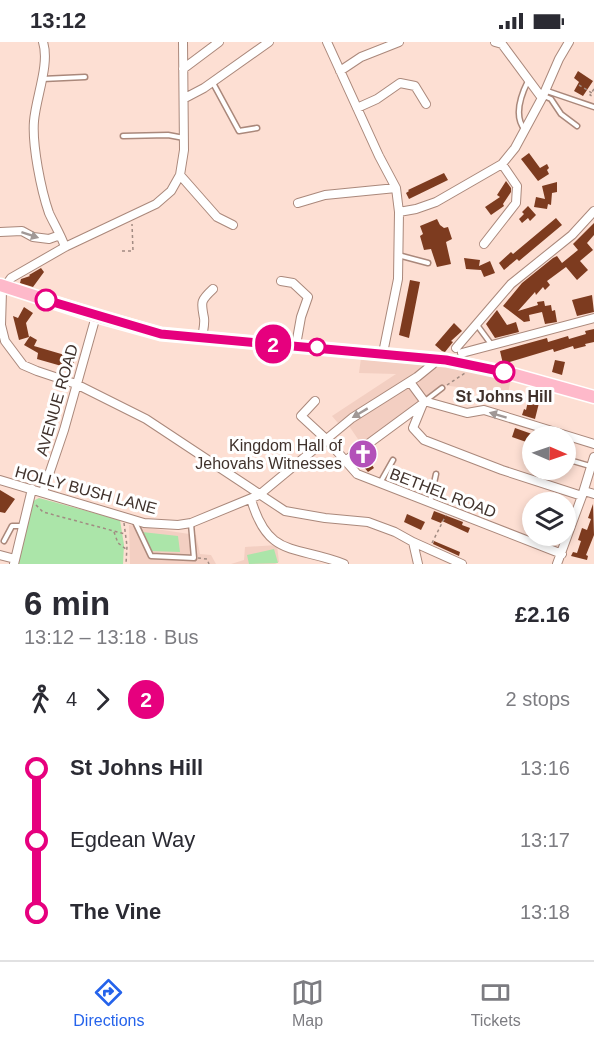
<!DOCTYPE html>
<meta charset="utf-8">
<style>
:root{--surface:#fff;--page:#f7f7f7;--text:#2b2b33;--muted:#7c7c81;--line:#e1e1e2;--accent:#2563eb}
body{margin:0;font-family:Helvetica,sans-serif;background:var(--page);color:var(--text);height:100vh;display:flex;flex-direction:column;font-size:22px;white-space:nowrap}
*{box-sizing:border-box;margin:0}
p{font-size:20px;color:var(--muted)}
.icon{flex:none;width:33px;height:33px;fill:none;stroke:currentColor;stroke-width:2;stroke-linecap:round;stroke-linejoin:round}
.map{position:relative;height:522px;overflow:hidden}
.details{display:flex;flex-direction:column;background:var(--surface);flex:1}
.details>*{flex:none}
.badge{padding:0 12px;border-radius:20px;font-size:21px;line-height:39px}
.needle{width:39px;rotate:92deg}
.fabs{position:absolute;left:522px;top:384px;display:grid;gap:12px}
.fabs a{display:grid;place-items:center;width:54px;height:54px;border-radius:50%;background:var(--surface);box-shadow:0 3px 9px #0003;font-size:30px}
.map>.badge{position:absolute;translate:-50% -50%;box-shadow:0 0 0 3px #fff}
.legs{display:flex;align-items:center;gap:9px;height:66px;padding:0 24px;font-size:20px}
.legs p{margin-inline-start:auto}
.headline{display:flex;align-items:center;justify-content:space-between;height:102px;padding:0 24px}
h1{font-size:33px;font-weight:700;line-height:45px}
ul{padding:0 24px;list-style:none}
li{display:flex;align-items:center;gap:21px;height:72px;font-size:22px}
li i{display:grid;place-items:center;width:9px;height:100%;margin:0 8px;background:currentColor}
li i::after{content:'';width:15px;height:15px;margin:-8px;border:4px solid;border-radius:50%;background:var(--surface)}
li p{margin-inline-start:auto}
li:first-child i{background:linear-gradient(#0000 50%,currentColor 0)}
li:last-child i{background:linear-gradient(currentColor 50%,#0000 0)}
.status{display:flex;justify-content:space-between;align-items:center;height:42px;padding:0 30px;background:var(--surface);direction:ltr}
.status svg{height:16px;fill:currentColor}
.tabs{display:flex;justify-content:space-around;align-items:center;height:84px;border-top:2px solid var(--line);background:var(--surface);font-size:16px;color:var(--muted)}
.tabs a{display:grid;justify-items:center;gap:3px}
.tabs .on{color:var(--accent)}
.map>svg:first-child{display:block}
.built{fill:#f3cfc2}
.green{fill:#abe5a9}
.building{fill:#7d3b1f}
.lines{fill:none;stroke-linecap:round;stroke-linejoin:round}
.lane-casing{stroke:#aa887b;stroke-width:7}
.street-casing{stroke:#aa887b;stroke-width:10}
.primary-casing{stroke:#fff;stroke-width:15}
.path{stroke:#a18b82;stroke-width:1.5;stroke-dasharray:3 3;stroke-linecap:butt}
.lane{stroke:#fff;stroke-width:4}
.street{stroke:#fff;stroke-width:8}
.primary{stroke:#feb9ca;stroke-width:12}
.oneway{fill:#a09896}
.line-1-casing{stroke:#fff;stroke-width:14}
.line-1{stroke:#e6007e;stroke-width:9}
.stop-1-dot{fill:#fff;stroke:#e6007e;stroke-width:3}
.labels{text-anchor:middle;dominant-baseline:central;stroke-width:6;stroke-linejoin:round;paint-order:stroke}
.stop-label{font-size:16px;font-weight:bold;fill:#40322c;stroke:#fff}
.street-label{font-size:16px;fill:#40322c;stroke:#fff}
.poi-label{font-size:16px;fill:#40322c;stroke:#fff;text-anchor:end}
</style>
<div class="status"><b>13:12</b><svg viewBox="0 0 49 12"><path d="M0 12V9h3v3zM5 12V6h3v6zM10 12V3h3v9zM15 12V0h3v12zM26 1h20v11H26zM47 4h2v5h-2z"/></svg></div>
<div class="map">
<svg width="594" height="522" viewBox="0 0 594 522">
<rect width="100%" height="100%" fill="#fddfd3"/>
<!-- built -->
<path class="built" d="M361,316l70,6 -93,59 -6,-7 64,-42 -37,-1z
M444,320l67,15 -3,17 -65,-9 -81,60 -13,-19z
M129,483l67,10 4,19 11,1 5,9h-86z
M277,503l2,17 -4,2h-44l13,-4 1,-13z"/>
<!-- green -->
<path class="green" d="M39,456l81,22 4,25 -1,19h-105l13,-62z
M142,490l36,4 2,16 -30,-1z
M274,507l4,14 -29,1 -2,-9z"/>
<!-- building -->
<path class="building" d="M578,29l15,10 -10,15 -9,-5 5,-9 -5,-4z
M529,111l11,15 7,-4 2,4 -2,2 2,4 -11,7 -17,-22z
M444,131l4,7 -39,19 -3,-6 3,-2 -1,-1z
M506,139l5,7v4l-8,12 1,2 -13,9 -6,-8 15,-10 -3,-2z
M557,140v10l-5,1 -1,12 -3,-1 -1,5 -13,-2 2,-10 9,2 -3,-13z
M528,164l8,9 -6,6 -2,-3 -6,5 -3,-4 5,-5 -2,-2z
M556,176l6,7 -43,36 -2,-2 -13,11 -5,-7 12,-11 2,2z
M437,177l3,6 4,3 4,-1 4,12 -6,3 5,22 -14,3 -6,-18 -7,1 -4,-14 3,-2 -3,-8z
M594,181v12l-7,8 6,7 -13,11 8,9 -11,10 -11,-13 -19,14 3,4 -5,5 -2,-3 -7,8 -1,-3 -17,19 20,-6 -1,-3 7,-1 1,5 6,-1 1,6 3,-1 2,12 -12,2 -3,-12 -13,3 1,6 -6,1 -21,-16 19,-23 31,-25 4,-2 5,7 16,-13 -5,-6z
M464,216l16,2 -1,6 11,-5 5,12 -11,4 -3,-7 -15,-1z
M41,226l3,4 -11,15 -13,-4 1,-4 9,-3 -1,-1z
M410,238l10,2 -11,56 -10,-3z
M592,253l2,17 -17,4 -5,-16z
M24,265l9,6 -7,10 3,14 -10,3 -6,-24 5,2z
M497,268l10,15 9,-3 3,10 -24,6 -9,-14z
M454,281l8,8 -11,10 2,1 -8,10 -3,-1 -7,-6z
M594,287v13l-9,2 1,2 -12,3 -1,-3 -19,6 -1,-3 -50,15 -3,-13 47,-13 1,4 20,-6 1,3 17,-5 -1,-3z
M30,294l7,4 -3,6 41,12 -3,11 -35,-10 1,-6 -14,-8z
M555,318l10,2 -3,13 -10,-3z
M531,346l11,3 -7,28 -13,-4 2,-6 2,1z
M515,386l17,6 -3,9 -17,-6z
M365,413l9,13 -6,4 -10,-12z
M0,448l15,9 -10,14 -5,-1z
M593,462l1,31 -8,20 2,1 -1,4 -16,-4 2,-4 4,1 4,-12 -3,-1 4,-12 5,2 4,-11 -3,-1z
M434,469l29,11 -1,3 8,3 -2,5 -26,-12 -1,2 -10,-4z
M407,472l18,8 -4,8 -17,-8z
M434,499l26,11 -1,4 -26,-12z"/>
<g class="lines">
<!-- lane casing -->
<g class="lane-casing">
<path id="lane" d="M42,37l43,-2
M213,41l26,48 18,-3
M547,49l47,16
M544,54l7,3 10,15 16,12
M525,88c-12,-14 -4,-35 3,-49
M123,94l45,-1 16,3
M398,213l30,8
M477,283l14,19
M425,359l17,-13
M566,417l24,7
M380,441l13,-23
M430,460l6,-28
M135,480l16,34 43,2 -3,-34
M4,499l8,-15h10"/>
</g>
<!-- street casing -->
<g class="street-casing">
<path id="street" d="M43,0c7,22 -7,55 -9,79 -2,24 7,69 15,92 5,11 12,22 16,34
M183,0l1,108 -4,25 -9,16 -15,13 -91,43 -54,31 -9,13 -1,34 4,16 18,24 14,6 39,13 70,35 139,92 40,7 43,4 27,10 18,10 5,22
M327,0l52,114 17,32 3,24 -1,67 -15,74
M495,0l7,2 40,54
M183,27l36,-27
M340,29l21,-14 38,-15
M185,56l19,-10 65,-46
M357,66l20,-9 23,-16 15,3 11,18
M180,133l37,42 16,8
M298,161l27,-8 71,-7
M399,170l17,-3 20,-7 66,-38 13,-16 27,-50 17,-39 10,-17
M0,190l22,-1 11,6 16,2 11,-4
M484,202l32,-41 1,-17 -15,-22
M281,239l12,2 15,14 -7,20 -5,28
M202,296c1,-7 3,-14 2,-20 -3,-16 -4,-17 9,-29
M456,306l55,-64 61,-49 22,-24
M462,311l132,-35
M410,340l14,19 -11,27 11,12 78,30 80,26
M315,359l-14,15 26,24 30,34 205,80
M424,359l43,12 17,-3 110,34
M345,419l76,-56
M0,438l144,43 34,2 13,-2 68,-28 93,-77 65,-41 16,-13 3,-5
M584,449l10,3
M43,450l21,-62 32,-114
M251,457c17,60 45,46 93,65
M413,500l49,22
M0,513l15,4
M14,522l18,-75
M557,522l25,-68 12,-39"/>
</g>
<!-- primary casing -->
<g class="primary-casing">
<path id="primary" d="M0,243l96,31 65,18 285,26 66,14 82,23"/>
</g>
<!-- path -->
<path class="path" d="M579,43l13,8
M594,47l-4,6 4,2
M122,209h11l-1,-27
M447,343l18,-12
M36,463l7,7 82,22
M124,481l3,23 -1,18
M114,490l4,11 8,6
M432,501l14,-28
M198,516l9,1 2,5"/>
<!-- lane -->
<use href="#lane" class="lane"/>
<!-- street -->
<use href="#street" class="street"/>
<!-- primary -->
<use href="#primary" class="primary"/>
</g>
<!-- one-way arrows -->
<defs><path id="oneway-solid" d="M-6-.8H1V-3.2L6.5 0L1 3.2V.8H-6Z" transform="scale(1.5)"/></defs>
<g class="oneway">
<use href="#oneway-solid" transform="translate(30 193) rotate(18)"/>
<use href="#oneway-solid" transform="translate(360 371) rotate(149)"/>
<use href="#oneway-solid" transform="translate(498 373) rotate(-163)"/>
</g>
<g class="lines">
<!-- line-1 casing -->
<g class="line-1-casing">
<path id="line-1" d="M46,258l115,34 285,26 58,12"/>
</g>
<!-- line-1 -->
<use href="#line-1" class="line-1"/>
</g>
<!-- icons -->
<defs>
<g id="church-disc" transform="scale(1.5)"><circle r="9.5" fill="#b351b9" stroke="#fff"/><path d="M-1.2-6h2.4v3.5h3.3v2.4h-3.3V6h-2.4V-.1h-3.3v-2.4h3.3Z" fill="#fff"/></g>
</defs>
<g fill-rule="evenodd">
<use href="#church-disc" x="363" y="412"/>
</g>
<!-- markers -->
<g class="stop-1-dot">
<circle cx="46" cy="258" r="10"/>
<circle cx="317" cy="305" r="8"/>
<circle cx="504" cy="330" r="10"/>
</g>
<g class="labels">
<!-- stop labels -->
<g class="stop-label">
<text x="504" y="354">St Johns Hill</text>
</g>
<!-- street labels -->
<g class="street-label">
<text transform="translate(57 358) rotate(-74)">AVENUE ROAD</text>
<text transform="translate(86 448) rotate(15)">HOLLY BUSH LANE</text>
<text transform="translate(443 451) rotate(21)">BETHEL ROAD</text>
</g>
<!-- poi labels -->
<g class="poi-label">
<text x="342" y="403">Kingdom Hall of<tspan x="342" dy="18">Jehovahs Witnesses</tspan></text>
</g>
</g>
</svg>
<div class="fabs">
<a><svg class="needle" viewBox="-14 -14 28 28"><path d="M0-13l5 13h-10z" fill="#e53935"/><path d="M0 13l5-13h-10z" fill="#7c7c81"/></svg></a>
<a><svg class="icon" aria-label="layers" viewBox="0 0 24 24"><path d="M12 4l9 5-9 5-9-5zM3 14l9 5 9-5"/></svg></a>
</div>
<b class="badge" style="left:273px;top:302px;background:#e6007e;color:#fff">2</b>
</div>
<section class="details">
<div class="headline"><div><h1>6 min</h1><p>13:12 – 13:18 · Bus</p></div><b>£2.16</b></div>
<div class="legs"><svg class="icon" aria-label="walk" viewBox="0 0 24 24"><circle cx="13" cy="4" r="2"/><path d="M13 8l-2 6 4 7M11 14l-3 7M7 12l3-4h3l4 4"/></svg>4<svg class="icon" aria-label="forward" viewBox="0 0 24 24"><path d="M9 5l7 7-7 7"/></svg><b class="badge" style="background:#e6007e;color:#fff">2</b><p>2 stops</p></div>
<ul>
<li><i style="color:#e6007e"></i><b>St Johns Hill</b><p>13:16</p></li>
<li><i style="color:#e6007e"></i><span>Egdean Way</span><p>13:17</p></li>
<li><i style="color:#e6007e"></i><b>The Vine</b><p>13:18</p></li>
</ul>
</section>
<nav class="tabs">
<a class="on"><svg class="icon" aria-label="directions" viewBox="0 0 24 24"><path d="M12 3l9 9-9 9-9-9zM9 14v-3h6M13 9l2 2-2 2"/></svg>Directions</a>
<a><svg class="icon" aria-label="map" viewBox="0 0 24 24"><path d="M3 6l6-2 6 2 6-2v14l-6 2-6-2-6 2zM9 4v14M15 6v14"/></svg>Map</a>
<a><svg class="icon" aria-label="tickets" viewBox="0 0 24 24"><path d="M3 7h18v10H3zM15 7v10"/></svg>Tickets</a>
</nav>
